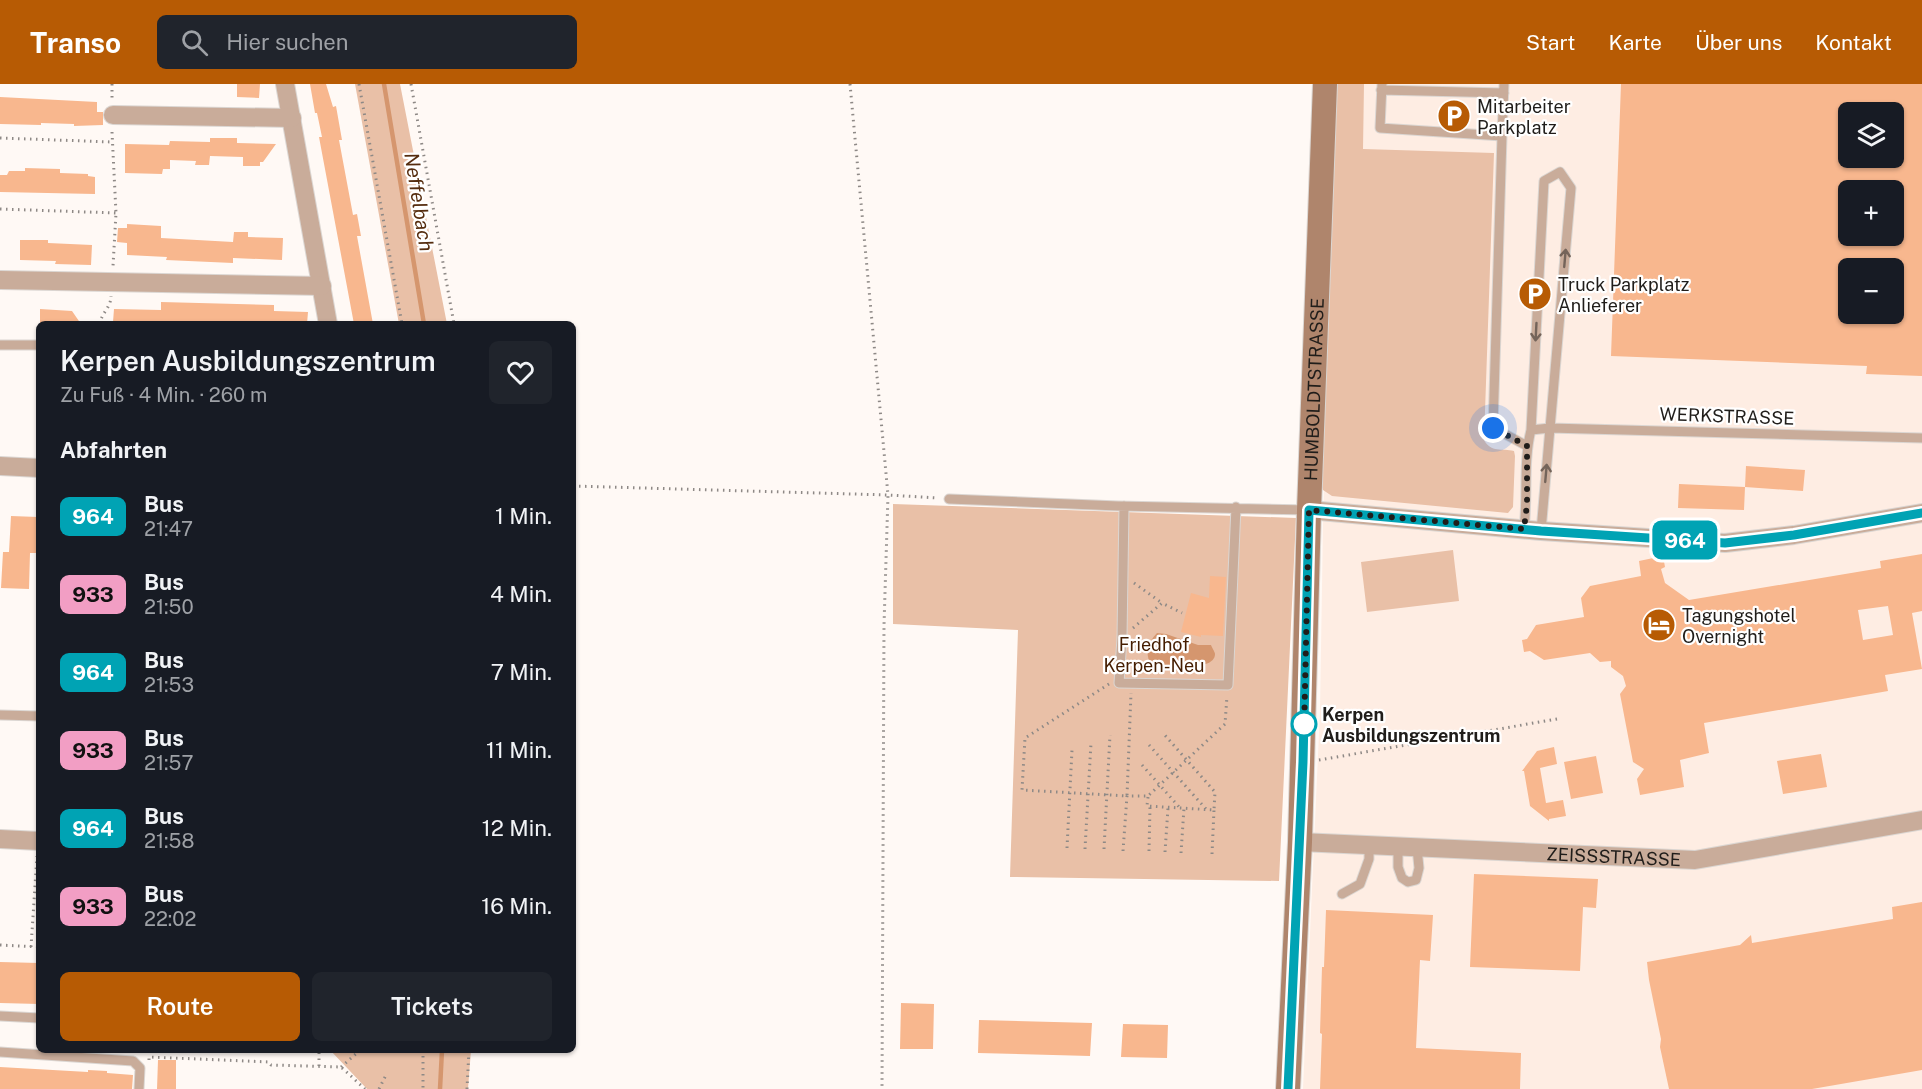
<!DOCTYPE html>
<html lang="de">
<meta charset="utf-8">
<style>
:root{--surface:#171b24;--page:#20242c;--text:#f1f3f6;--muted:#9ea1a6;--accent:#b75b04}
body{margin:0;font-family:"Public Sans",sans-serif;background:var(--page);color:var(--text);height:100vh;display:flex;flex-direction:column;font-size:22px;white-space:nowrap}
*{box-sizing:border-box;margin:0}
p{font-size:20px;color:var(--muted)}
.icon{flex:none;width:33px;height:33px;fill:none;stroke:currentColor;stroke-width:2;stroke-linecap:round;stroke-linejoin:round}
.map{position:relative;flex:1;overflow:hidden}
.panel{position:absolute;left:36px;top:237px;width:540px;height:732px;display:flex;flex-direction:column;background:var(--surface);border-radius:9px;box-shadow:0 2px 4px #0004}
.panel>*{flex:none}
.badge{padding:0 12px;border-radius:9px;font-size:21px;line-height:39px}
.controls{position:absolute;left:1838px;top:18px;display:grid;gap:12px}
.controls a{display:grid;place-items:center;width:66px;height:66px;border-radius:9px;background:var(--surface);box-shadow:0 2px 4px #0004;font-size:30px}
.you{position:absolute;width:30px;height:30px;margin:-15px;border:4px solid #fff;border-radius:50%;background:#1a73e8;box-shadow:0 0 0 9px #1a73e833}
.map>.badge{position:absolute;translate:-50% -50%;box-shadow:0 0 0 3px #fff}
h2{padding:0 24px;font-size:22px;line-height:54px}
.round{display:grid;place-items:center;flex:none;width:63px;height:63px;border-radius:9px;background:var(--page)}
.overview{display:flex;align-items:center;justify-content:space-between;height:102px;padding:0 24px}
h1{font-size:28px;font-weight:600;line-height:45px}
.cta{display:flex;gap:12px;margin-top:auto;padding:12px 24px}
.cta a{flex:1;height:69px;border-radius:9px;background:var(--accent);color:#fff;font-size:24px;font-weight:600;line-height:69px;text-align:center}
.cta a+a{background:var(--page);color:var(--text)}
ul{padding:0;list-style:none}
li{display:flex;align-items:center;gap:18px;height:78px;padding:0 24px}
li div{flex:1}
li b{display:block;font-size:22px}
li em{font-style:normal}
li .badge{min-width:66px;font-weight:700;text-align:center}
header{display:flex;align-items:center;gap:36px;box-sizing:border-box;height:84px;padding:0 30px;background:var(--accent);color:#fff}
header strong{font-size:28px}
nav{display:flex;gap:33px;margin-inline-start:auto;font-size:21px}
.search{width:420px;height:54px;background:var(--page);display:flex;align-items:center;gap:15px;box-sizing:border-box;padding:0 21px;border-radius:9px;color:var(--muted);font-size:22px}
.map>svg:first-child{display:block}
.built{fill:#feede3;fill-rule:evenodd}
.green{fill:#e9c0a7}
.water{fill:#d5966e}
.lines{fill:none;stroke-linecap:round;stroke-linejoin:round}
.stream{stroke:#d5966e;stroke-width:4.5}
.building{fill:#f8b78e;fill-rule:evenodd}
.lane-casing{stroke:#dbd6d2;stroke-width:11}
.street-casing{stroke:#dbd6d2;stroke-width:20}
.secondary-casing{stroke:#dbd6d2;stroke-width:26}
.path{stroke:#8e8986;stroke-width:3;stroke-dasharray:1.5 4.5;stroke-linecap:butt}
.lane{stroke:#c9ac9a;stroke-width:9}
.street{stroke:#c9ac9a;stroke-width:18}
.secondary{stroke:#af856c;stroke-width:24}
.oneway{stroke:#74645a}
.line-casing{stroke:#fff;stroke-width:14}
.line{stroke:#00a3b4;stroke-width:9}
.walk{stroke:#201d1a;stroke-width:6;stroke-dasharray:0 10.8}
.stop-dot{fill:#fff;stroke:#00a3b4;stroke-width:3}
.labels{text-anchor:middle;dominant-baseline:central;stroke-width:4.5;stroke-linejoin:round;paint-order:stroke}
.poi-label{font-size:18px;fill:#201d1a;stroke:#fff;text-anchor:start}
.street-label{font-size:18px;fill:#201d1a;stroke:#fff}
.park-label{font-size:18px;fill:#451d00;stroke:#fff}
.stop-label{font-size:18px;font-weight:bold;fill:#201d1a;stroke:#fff;text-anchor:start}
.water-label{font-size:20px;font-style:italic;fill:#562d0f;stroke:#fff}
</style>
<header>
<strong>Transo</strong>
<div class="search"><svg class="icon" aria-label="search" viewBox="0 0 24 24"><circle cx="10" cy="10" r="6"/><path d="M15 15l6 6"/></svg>Hier suchen</div>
<nav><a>Start</a><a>Karte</a><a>Über uns</a><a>Kontakt</a></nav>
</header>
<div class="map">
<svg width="1922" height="1005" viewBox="0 0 1922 1005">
<rect width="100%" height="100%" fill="#fff9f5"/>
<!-- built -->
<path class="built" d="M1335,0h587v1005h-619l17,-378 3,-187zM1848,28h45v46h-45zM1848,106h45v46h-45zM1848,184h45v46h-45z"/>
<!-- green -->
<path class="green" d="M355,0h45l47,240h-48z
M1332,0h32l-1,65 131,4 -10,287c7,13 18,8 30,11l1,5 -2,51 -5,6 -176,-17 -9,-6 -5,-12z
M893,420l403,14 -17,363 -269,-4 8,-247 -125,-6z
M1453,466l6,51 -92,11 -6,-50z
M330,966h141l-3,39h-101z"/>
<!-- water -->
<path class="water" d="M1157,549l9,1 32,11h13c0,1 4,7 4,9 0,19 -54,12 -65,9 -5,-11 -2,-21 7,-30z"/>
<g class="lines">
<!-- stream -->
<path class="stream" d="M384,0l40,240
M440,1005l2,-39"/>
</g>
<!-- building -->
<path class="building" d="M237,0h23l-1,14 -22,-1z
M310,0h16l7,23 3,-1 6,34h-3l14,75 4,-1 4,22h-4l16,88h-19l-35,-187h3l-5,-24h-2z
M1621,0h301v292l-56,-2 1,-8 -256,-10zM1848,28h45v46h-45zM1848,106h45v46h-45zM1848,184h45v46h-45z
M0,13l97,5v10h6v13l-29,1v-2l-33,-1v2l-41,-1z
M210,54h27v5l39,1 -13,18h-3v4h-17v-9l-33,-1 -1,9h-14l1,-4 -26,-1v9h-7l-1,5 -37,-1v-29l44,1 1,-4 40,1z
M25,84l35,1v4l28,1v2l7,1v17l-95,-2v-17h7l2,-4h16z
M127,140l34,2v12l72,4 1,-10h14v5l35,1 -1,22 -49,-2v5l-67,-3 1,-3 -40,-2v-12l-10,-1 1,-14h9z
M20,156h28v3l44,2 -1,20 -36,-1 1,-3 -36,-1z
M161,218l113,3v6l34,1 -1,12h-187l-7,-2 1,-13 47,1z
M40,225l32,2 9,13h-41z
M1746,382l59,4 -2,21 -58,-4z
M1679,400l66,3 -1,23 -66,-2z
M11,432l27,1 -1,36h-7l-1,36 -28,-1 2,-36h6z
M1922,470v57l-10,2 10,56 -37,6 3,16 -184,32 5,30 -29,7 4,27 -44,8 -3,-16 7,-10 -11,-7 -13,-68 6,-8 -3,-10 -12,-9v-6l-11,1 -10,-9 -46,7 -14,-9 -6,1 -2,-12 5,-1 9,-14 48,-8 -3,-19 9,-12 51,-10 -2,-15 24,-5 2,11 -4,2 4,14 24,17 192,-32 -1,-7zM1888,522l5,29 -30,5 -5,-30z
M1210,492l16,1 -3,59 -22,-1v2l-20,-5 10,-39 18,5z
M1554,663l3,17 -17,4 6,35 17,-3 3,16 -17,3v2l-19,-15 -6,-35h-2l15,-20z
M1821,670l6,33 -44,7 -6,-33z
M1596,672l7,37 -32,6 -7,-37z
M1474,790l124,5 -2,29 -13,-1 -3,64 -110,-4z
M1922,818v168l-110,19h-143l-9,-42 1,-8 -12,-59 -2,-18 93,-17 11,-10 1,8 141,-24 -1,-12z
M1326,826l107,5 -3,46 -10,-1 -4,88 105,5 -1,36h-200l2,-55 -2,-1 2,-66h2z
M0,878l39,1v41l-39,-1z
M901,919l33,1 -1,45h-33z
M979,936l113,3 -2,33 -112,-3z
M1123,940l45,1 -1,33 -46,-1z
M158,976h18v29h-19z
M0,983l88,5v-2l19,1v2l26,2 -1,14h-132z"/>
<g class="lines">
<!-- lane casing -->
<g class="lane-casing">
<path id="lane" d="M1382,0l-2,44 122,8 2,-52
M1381,6l123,3
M1502,52l-9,292 2,4 8,1 24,13
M0,261h39
M1531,346l19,-2 372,10
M949,415l169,7 191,4
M1124,422l-2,132 -3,45 109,2 8,-178
M1524,445c4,-32 -1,-67 7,-99l13,-249 16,-9 11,16 -30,343
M0,631l39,1
M1398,763v20l4,11 6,4 8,-2 3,-12 -2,-20
M1342,810l18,-10 9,-25v-14
M0,932l39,2
M0,968l133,9 7,7 -1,21"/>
</g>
<!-- street casing -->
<g class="street-casing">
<g id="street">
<path d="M285,0l43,240"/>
<path d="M113,31l179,3"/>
<path d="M0,196l322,6"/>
<path d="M0,382l39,2"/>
<path d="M1309,426l232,21 184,12 69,-8 128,-22"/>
<path d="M0,755l39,2"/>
<path id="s1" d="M1300,758l395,18 227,-40"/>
</g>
</g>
<!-- secondary casing -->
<g class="secondary-casing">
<g id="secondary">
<path id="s2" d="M1288,1005l12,-247 9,-332 16,-426"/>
</g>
</g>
<!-- path -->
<path class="path" d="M112,0v17
M359,0l43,240
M411,0l43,240
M850,0l38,411 -4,130 -2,464
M112,48l4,81 -3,53
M0,54l112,4
M0,125l116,4
M100,240c1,-11 11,-16 11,-28
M573,402l315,9 50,3
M1134,499l28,20
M1133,544l29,-25 20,10
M1109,600l-84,54 -3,52 105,6 4,-103
M1149,661l57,64
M1319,676l238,-41
M1142,681l38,43
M1148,713l-1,9 67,4 1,-18 -52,-59
M1067,764l5,-98
M1085,765l6,-106
M1104,765l6,-114
M1123,767l4,-55h21l77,-72 2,-28
M1149,767l1,-44
M1165,768l3,-44
M1181,769l3,-45
M1212,770l2,-44
M0,861l39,2
M31,863l6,-91
M423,966v39
M149,976v-3l120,5 2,3 70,2 24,22
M319,982v-16
M341,983l18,-16
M379,1005l8,-16
M467,1005l2,-39"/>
<!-- lane -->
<use href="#lane" class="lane"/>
<!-- street -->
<use href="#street" class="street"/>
<!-- secondary -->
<use href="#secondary" class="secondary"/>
</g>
<!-- one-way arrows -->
<defs><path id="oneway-shaft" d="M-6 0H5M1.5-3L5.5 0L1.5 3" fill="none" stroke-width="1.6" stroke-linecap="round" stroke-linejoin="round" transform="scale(1.5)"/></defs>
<g class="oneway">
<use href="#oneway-shaft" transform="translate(1565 174) rotate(-85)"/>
<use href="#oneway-shaft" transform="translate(1536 248) rotate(93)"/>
<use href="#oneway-shaft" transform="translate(1546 389) rotate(-85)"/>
</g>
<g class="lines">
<!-- line casing -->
<g class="line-casing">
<path id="line" d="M1288,1005l15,-327 6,-252 232,21 184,12 69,-8 128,-22"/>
</g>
<!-- line -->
<use href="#line" class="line"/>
<!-- walk -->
<path class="walk" d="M1304,640v8l5,-222 215,19 3,-25v-58l-24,-13 -8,-1 -2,-4"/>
</g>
<!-- icons -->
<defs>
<g id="parking-disc" transform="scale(1.725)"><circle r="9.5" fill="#b75b04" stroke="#fff"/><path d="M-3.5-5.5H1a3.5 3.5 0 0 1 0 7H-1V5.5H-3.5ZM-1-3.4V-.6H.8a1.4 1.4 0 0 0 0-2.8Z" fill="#fff"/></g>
<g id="hotel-disc" transform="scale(1.725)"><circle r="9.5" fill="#b75b04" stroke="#fff"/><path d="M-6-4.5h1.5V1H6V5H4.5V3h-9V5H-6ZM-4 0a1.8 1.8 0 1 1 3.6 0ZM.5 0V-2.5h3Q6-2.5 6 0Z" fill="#fff"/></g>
</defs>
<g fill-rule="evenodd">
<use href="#parking-disc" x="1454" y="32"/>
<use href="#parking-disc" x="1535" y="210"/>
<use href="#hotel-disc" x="1659" y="541"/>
</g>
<!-- markers -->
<circle class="stop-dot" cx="1304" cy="640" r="12"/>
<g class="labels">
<!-- poi labels -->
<g class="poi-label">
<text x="1477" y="22">Mitarbeiter<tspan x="1477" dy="21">Parkplatz</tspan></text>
<text x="1558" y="200">Truck Parkplatz<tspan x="1558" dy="21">Anlieferer</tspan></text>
<text x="1682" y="531">Tagungshotel<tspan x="1682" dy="21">Overnight</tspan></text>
</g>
<!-- street labels -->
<g class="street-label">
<text stroke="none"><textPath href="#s2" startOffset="700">HUMBOLDTSTRASSE</textPath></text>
<text transform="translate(1727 332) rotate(2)">WERKSTRASSE</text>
<text stroke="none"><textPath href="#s1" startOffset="314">ZEISSSTRASSE</textPath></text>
</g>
<!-- park labels -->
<g class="park-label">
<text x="1154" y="560">Friedhof<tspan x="1154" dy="21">Kerpen-Neu</tspan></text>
</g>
<!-- stop labels -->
<g class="stop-label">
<text x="1322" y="630">Kerpen<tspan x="1322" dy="21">Ausbildungszentrum</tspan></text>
</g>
<!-- water labels -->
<g class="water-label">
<text transform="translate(419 118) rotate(81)">Neffelbach</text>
</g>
</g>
</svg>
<div class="controls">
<a><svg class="icon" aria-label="layers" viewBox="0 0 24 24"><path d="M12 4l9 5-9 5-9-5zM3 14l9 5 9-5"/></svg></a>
<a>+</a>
<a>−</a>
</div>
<div class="you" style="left:1493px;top:344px"></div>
<b class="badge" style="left:1685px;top:456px;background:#00a3b4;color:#fff">964</b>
<section class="panel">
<div class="overview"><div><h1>Kerpen Ausbildungszentrum</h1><p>Zu Fuß · 4 Min. · 260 m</p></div><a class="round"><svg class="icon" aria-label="heart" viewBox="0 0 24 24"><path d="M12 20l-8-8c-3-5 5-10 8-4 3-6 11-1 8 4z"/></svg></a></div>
<h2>Abfahrten</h2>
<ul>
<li><span class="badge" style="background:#00a3b4;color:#fff">964</span><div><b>Bus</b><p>21:47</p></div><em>1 Min.</em></li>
<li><span class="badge" style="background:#f29ec4;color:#111">933</span><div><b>Bus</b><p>21:50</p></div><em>4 Min.</em></li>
<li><span class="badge" style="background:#00a3b4;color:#fff">964</span><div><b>Bus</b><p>21:53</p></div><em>7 Min.</em></li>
<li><span class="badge" style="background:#f29ec4;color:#111">933</span><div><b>Bus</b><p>21:57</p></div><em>11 Min.</em></li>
<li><span class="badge" style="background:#00a3b4;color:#fff">964</span><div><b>Bus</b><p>21:58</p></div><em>12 Min.</em></li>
<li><span class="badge" style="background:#f29ec4;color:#111">933</span><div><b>Bus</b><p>22:02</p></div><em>16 Min.</em></li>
</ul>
<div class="cta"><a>Route</a><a>Tickets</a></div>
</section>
</div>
